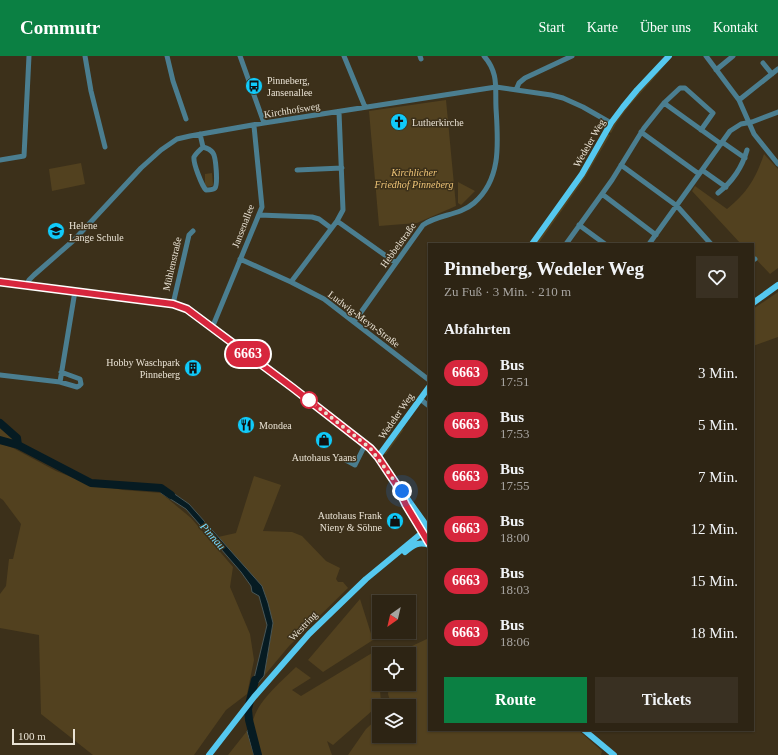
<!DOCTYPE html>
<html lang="de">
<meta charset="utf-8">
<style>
:root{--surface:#2d2414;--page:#393022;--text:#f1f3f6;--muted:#a7a4a0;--line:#484134;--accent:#0b8043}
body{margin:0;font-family:"Times New Roman",serif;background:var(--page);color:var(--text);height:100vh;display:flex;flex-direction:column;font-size:15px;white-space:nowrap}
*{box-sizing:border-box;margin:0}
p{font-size:13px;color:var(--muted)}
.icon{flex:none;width:22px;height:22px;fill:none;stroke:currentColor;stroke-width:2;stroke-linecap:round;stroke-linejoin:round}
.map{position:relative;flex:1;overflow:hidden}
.drawer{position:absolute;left:428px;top:187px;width:326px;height:488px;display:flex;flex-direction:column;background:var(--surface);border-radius:0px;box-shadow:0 1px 3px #0004,0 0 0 1px var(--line)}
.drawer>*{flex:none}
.badge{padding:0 8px;border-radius:13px;font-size:14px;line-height:26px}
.needle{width:26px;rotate:214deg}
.buttons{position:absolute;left:372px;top:539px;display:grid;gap:8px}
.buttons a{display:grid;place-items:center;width:44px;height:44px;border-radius:0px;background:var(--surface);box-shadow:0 1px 3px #0004,0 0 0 1px var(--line);font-size:20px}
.scale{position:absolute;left:12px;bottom:10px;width:63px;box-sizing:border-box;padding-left:4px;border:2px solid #e9e2d4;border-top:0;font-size:11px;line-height:14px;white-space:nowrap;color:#e9e2d4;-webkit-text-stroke:3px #3c301a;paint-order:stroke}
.you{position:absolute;width:20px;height:20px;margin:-10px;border:3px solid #fff;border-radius:50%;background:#1a73e8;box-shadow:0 0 0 6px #1a73e833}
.map>.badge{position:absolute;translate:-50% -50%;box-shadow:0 0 0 2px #fff}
h2{padding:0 16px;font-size:15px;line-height:36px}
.round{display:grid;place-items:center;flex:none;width:42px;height:42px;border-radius:0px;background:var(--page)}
.head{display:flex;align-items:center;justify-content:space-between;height:68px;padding:0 16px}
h1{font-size:19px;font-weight:600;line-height:30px}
.cta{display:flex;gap:8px;margin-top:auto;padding:8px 16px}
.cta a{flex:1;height:46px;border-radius:0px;background:var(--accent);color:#fff;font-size:16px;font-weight:600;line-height:46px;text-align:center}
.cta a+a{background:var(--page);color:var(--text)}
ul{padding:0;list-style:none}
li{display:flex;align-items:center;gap:12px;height:52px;padding:0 16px}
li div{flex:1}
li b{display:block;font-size:15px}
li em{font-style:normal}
li .badge{min-width:44px;font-weight:700;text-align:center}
header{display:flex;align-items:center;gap:24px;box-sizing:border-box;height:56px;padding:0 20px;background:var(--accent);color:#fff}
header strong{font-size:19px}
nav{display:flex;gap:22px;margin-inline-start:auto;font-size:14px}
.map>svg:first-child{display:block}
.green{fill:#52411f}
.water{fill:#061b22;stroke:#4a5757}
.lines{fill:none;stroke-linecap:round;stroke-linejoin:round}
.river{stroke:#061b22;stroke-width:8}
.minor{stroke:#4b7e90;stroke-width:5}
.major{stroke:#55c8ef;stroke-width:6}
.line-casing{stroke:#fff;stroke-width:9}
.line{stroke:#d7263d;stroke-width:6}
.walk{stroke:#e9e2d4;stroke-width:4;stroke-dasharray:0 7.2}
.stop-dot{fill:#fff;stroke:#d7263d;stroke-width:2}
.labels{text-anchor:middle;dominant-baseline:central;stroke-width:3;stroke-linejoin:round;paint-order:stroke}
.poi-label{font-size:10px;fill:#e9e2d4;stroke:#3c301a;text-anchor:start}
.street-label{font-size:10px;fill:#e9e2d4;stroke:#3c301a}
.park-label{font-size:10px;font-style:italic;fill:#eec477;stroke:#3c301a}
.water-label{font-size:11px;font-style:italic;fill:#75dafe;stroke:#3c301a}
</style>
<header>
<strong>Commutr</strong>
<nav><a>Start</a><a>Karte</a><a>Über uns</a><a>Kontakt</a></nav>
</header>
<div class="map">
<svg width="778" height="699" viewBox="0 0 778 699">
<rect width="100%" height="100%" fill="#3c301a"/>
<!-- green -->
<path class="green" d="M662,13l-33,37 -12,16 -6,11 -2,-1c14,-24 33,-45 53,-63z
M446,44l10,106 -39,17 -38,3 -10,-115z
M608,78l2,1 -26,44 -46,65h-3z
M764,98l14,15v99l-8,6 -17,-18v-12h-12l-49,-53 3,-5 32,23c20,-16 29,-31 37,-55z
M81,107l4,21 -33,7 -3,-22z
M212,117l1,12 -1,1 -5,1 -2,-3v-10z
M458,126l17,9 -14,14 -3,-2z
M778,236v45l-25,9v-37z
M0,367l17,15 1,7 -18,-5z
M404,373l-18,25h-2l17,-24z
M0,387l13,5 43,23 30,12 37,7 38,3 30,25 42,49 -3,20 20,47 4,26 -7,34 -21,16 -32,45h-101l-52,-41 -2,-79 -39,-7v-34l6,-8 3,-27h4l8,-35 -18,-24 -3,-2z
M254,420l27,9 -18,46 29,1 10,4 24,25 14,7 -4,11 2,3h5l5,6 -59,58 -25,30 9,-53 -5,-20 -50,-66 18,-4z
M360,543l13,41 -50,32 -15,-12z
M429,582v92h149l24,21 -1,4h-253l18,-26 13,-12v19h30v-30h-20l2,-2 -3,-10 1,-10h20v-30h-14z
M377,594l4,53 -48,42 -6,-4 5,14h-71c-2,-8 -7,-18 -8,-27 -3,-21 29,-47 43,-61l15,11 -19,12 9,6z
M247,675l7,24h-26z"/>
<!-- water -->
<path class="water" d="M163,430l26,18 73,82 6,17 5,20 -9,53 -13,15 16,-66 -8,-29 -7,-4 -1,-6 -10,-14 -55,-63 -25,-16z
M253,672l8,27h-7l-7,-24z"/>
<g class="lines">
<!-- river -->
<path class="river" d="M0,367l17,15 1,7
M0,384l18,5 73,38 70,5 10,7
M255,624l-7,29 1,11 9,35"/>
<!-- minor -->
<path class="minor" d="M85,0l6,35 14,56
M167,0l6,25 13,38
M240,0l24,67
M344,0l21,51
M420,0l1,3
M706,0l33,44 15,34 24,30
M763,7l9,11
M716,14l17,-14
M516,34l3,-7 6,-5 47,-22
M739,44l39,-31
M664,47l57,41
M641,76l58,42
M200,78l3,13c-3,3 -7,6 -9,10 -1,6 8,29 12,33 4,0 7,0 9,-2 3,-4 1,-31 -2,-35 -2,-3 -6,-5 -10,-6
M722,86l23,16
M0,104l24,-4 5,-100
M621,109l56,41 34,38
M297,114l45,-2
M702,114l24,17
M718,137c14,-11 24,-25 29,-43
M602,138l54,41
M259,159l53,2 7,2 12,9
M337,165l59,42
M579,169l26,19
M566,188l46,-64 32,-52 20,-25 16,-15h5l28,25 -12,17
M649,188l81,-113 11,-7 11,-2 26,-10
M240,203l51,23 33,17 105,81
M753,204l2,-1
M291,226l46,-61 6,-11 -4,-98
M27,229l2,-5 5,-5 40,-35 67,-72 20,-18 16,-11 13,-3 74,-13 232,-36 55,8 12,3 20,9 28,16
M173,248l16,-69 4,-4
M354,266l69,-97c15,-11 36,-9 51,-22 28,-24 24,-61 22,-95 -1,-20 3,-35 -12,-52
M212,272l50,-121 -8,-81
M0,319l60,7 15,-91
M60,326l17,5 2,-1 2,-2 -1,-5 -19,-7
M420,343l9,7
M342,402l13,7 9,-18"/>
<!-- major -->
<path class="major" d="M532,188l50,-70 29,-51 12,-16 14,-17 32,-34
M0,226l173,22 14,5 110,82 73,57 8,9 18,27 10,21 23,38
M753,247l25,-18
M378,401l51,-70
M404,438l20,28 5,10
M405,496c8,-7 14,-11 24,-7
M584,674l30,25
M209,699l45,-58 55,-63 57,-55 63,-52"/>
</g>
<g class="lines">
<!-- line casing -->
<g class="line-casing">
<path id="line" d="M0,226l173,22 14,5 106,79 77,60 8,9 18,27 10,21 23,38"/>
</g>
<!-- line -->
<use href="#line" class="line"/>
<!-- walk -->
<path class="walk" d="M309,344l61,48 32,43"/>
</g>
<!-- icons -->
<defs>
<g id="bus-disc" transform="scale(0.9)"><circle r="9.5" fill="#10cafa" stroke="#3c301a"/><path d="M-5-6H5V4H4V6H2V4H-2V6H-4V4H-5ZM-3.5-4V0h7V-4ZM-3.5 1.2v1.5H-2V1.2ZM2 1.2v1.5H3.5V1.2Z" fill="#111"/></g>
<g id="church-disc" transform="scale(0.9)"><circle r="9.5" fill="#10cafa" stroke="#3c301a"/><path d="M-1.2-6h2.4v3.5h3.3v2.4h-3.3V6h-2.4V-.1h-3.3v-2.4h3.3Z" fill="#111"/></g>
<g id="school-disc" transform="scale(0.9)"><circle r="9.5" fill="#10cafa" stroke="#3c301a"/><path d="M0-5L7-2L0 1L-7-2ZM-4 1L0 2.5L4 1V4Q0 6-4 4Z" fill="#111"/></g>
<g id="building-disc" transform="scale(0.9)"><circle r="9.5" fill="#10cafa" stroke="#3c301a"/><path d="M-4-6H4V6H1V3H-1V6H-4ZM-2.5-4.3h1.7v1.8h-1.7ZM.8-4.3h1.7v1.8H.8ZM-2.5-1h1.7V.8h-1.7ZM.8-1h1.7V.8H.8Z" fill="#111"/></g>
<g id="restaurant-disc" transform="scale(0.9)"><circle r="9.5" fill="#10cafa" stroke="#3c301a"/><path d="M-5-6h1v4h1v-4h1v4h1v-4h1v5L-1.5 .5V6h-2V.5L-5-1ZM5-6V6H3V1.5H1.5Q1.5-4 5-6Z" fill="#111"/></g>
<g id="shop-disc" transform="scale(0.9)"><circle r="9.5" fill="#10cafa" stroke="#3c301a"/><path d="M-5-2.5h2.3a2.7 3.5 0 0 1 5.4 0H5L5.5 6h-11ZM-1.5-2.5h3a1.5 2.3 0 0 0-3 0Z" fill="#111"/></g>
</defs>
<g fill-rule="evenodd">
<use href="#bus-disc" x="254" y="30"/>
<use href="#church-disc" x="399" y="66"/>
<use href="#school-disc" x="56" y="175"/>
<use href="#building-disc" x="193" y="312"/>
<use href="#restaurant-disc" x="246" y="369"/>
<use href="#shop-disc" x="324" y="384"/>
<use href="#shop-disc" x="395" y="465"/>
</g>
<!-- markers -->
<circle class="stop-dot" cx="309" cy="344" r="8"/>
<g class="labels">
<!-- poi labels -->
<g class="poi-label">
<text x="267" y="24">Pinneberg,<tspan x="267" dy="12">Jansenallee</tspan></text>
<text x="412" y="66">Lutherkirche</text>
<text x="69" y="169">Helene<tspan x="69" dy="12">Lange Schule</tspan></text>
<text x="180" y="306" text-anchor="end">Hobby Waschpark<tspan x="180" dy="12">Pinneberg</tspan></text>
<text x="259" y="369">Mondea</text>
<text x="324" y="401" text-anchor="middle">Autohaus Yaans</text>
<text x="382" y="459" text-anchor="end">Autohaus Frank<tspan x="382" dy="12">Nieny &amp; Söhne</tspan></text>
</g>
<!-- street labels -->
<g class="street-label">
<text transform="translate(292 54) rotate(-9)">Kirchhofsweg</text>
<text transform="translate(589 87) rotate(-60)">Wedeler Weg</text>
<text transform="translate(243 170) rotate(-69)">Jansenallee</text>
<text transform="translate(398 189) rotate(-54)">Hebbelstraße</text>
<text transform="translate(172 208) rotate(-77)">Mühlenstraße</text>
<text transform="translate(364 263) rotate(37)">Ludwig-Meyn-Straße</text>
<text transform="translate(396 360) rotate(-55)">Wedeler Weg</text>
<text transform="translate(303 570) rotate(-47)">Westring</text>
</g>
<!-- park labels -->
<g class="park-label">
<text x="414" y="116">Kirchlicher<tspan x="414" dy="12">Friedhof Pinneberg</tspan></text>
</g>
<!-- water labels -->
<g class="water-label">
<text transform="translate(213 480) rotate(49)">Pinnau</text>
</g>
</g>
</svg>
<div class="buttons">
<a><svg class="needle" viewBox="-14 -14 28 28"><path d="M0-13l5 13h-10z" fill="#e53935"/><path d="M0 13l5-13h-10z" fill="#a7a4a0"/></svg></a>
<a><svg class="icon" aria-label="locate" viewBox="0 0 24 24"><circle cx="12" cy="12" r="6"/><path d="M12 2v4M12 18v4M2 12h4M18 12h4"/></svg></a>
<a><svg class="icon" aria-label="layers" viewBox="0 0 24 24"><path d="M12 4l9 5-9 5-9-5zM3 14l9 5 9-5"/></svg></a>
</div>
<div class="scale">100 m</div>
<div class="you" style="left:402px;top:435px"></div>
<b class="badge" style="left:248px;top:298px;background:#d7263d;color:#fff">6663</b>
<section class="drawer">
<div class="head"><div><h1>Pinneberg, Wedeler Weg</h1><p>Zu Fuß · 3 Min. · 210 m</p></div><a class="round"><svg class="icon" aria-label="heart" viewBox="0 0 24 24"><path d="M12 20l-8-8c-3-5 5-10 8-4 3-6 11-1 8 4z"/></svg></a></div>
<h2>Abfahrten</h2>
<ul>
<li><span class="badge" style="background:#d7263d;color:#fff">6663</span><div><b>Bus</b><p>17:51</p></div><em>3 Min.</em></li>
<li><span class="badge" style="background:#d7263d;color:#fff">6663</span><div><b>Bus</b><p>17:53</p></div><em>5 Min.</em></li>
<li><span class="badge" style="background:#d7263d;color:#fff">6663</span><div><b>Bus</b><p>17:55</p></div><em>7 Min.</em></li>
<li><span class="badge" style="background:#d7263d;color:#fff">6663</span><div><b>Bus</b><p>18:00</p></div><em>12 Min.</em></li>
<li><span class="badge" style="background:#d7263d;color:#fff">6663</span><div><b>Bus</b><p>18:03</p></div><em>15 Min.</em></li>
<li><span class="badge" style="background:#d7263d;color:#fff">6663</span><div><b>Bus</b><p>18:06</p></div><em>18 Min.</em></li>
</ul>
<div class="cta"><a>Route</a><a>Tickets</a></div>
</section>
</div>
